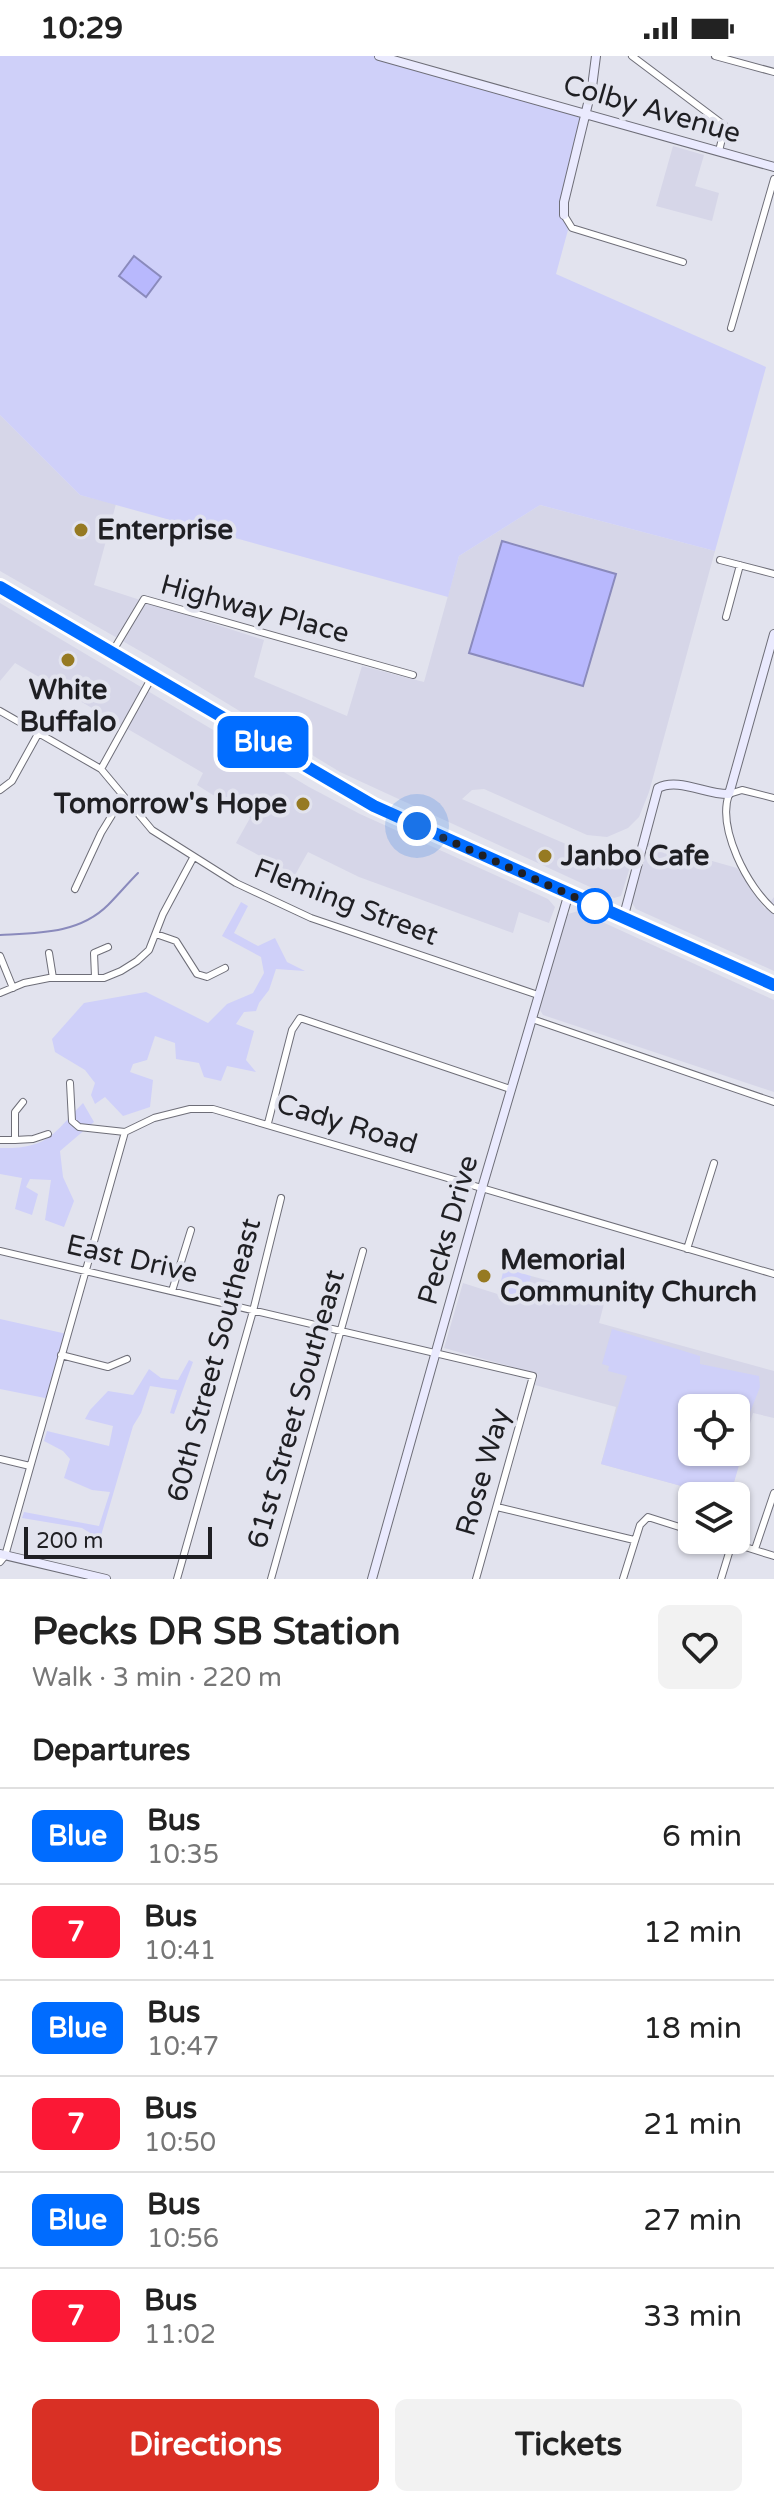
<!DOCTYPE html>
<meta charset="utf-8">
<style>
:root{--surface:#fff;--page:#f2f2f2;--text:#222;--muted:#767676;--line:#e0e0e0;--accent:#d93025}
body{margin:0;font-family:"Varela Round",sans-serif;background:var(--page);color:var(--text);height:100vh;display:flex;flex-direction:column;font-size:30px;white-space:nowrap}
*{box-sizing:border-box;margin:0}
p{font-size:26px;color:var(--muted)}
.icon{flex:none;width:44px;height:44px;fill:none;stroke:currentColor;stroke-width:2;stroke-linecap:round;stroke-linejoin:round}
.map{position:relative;height:1523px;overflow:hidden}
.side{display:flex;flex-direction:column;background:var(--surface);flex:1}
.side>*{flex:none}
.badge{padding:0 16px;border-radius:12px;font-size:28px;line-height:52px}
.tools{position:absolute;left:678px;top:1338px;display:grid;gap:16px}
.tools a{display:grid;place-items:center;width:72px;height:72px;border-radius:12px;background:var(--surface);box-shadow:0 2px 6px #0004;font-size:40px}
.scale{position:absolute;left:24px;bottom:20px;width:188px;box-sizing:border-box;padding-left:8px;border:4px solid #1f1f23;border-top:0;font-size:22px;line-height:28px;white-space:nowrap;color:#1f1f23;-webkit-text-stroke:6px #e2e3ee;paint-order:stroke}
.you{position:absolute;width:40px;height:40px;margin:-20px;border:6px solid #fff;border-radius:50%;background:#1a73e8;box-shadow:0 0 0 12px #1a73e833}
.map>.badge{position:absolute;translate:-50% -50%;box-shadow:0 0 0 4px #fff}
h2{padding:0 32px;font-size:30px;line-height:72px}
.round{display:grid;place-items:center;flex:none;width:84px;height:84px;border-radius:12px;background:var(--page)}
.summary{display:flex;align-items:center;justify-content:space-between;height:136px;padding:0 32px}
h1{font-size:38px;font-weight:700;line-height:60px}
.action{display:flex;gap:16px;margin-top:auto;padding:16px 32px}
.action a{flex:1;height:92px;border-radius:12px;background:var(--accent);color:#fff;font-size:32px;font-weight:700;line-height:92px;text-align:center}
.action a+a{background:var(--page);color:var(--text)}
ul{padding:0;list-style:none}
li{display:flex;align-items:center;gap:24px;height:96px;padding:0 32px;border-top:2px solid var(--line)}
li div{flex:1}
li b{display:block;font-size:30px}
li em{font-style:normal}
li .badge{min-width:88px;font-weight:700;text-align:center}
.status{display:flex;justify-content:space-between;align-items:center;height:56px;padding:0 40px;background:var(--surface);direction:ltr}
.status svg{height:22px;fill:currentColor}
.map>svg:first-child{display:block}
.built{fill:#d6d6e8;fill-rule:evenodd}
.green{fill:#cfd0f9;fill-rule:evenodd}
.water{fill:#b8b8fd;stroke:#8a8abc;stroke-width:2}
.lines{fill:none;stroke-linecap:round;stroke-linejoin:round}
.stream{stroke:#8a8abc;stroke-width:2}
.street-casing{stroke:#6e6e78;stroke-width:8}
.secondary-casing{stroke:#6e6e78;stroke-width:10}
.primary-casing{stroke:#8282b0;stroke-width:11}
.street{stroke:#fff;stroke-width:6}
.secondary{stroke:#eaeafe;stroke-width:8}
.primary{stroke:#d4d4fd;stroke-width:9}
.line-casing{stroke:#fff;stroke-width:18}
.line{stroke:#006cff;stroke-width:12}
.walk{stroke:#1f1f23;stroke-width:8;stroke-dasharray:0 14.4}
.poi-dot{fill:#967a22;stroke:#e2e3ee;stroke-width:3}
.stop-dot{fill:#fff;stroke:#006cff;stroke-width:4}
.labels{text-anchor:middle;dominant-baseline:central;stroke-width:8;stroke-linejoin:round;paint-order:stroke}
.street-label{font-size:28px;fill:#1f1f23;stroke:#e2e3ee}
.poi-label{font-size:28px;font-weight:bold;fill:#1f1f23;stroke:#e2e3ee;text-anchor:start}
</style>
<div class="status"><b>10:29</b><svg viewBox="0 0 49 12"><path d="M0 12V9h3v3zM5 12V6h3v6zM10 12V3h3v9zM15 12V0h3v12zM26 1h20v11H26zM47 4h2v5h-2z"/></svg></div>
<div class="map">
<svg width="774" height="1523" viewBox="0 0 774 1523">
<rect width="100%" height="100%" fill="#e2e3ee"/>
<!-- built -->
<path class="built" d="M673,90l31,9 -9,31 24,7 -7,28 -56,-15z
M0,359l80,80 36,9 -22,81 170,55 -10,37 93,39 15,-50 62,16 35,-126 81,-51 175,46 -66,241 -10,25 -11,11 -21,9 -20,-2 -103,-46 -12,1 -10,9 120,52 49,13 -10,32 -7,2 -274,-126 -186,-113 -154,-88z
M0,547l309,184 51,27 188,85 7,8 -6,16 -30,-11 -6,21 -154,-56 -51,-25 -13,23 -59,-32 14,-25 -53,-33 6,-12 -188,-110 -15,18z
M648,787l89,25 28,41 9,-12v74l-138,-62 -4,-6z
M578,855l196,89v92l-231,-77 -4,-7 26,-93z
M531,1220l75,20 -7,27 175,48v47l-21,-5 -23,83h-12l-117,-32 15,-57 -81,-22 3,-11 -94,-26 19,-65 60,19zM692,1352h44v44h-44z"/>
<!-- green -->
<path class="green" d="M0,0h379l206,57 -21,102 4,15 -12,44 210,93 -51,184 -175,-46 -81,51 -11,41 -368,-102 -80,-80z
M241,846l7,4 -14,27 24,13 17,-8 12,24 18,9 -29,-2 -7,21 -10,13 -3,8 -12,1 -8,12 18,7 -8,29 10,12 -29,-6 -6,15 -17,-4 -5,-14 -23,-4 -1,-16 -20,-7 -8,24 -14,4 -3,8 23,8 -3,27 -27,9 -18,-19 -10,7 -4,-9 4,-12 -10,-13 -30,-18 -3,-13 32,-36 62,-11 62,31 19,-19 26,-11 11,-20 -3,-16 -39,-21z
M83,1047l11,19 -34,29 3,26 11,24 -10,26 -19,-7 6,-40 -21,-1 -4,8 12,7 -6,21 -17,-6 7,-31 -22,-4v-26c48,1 52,-13 83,-45z
M504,1212l27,8 -7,26 -26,-9z
M0,1263l67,15 -17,65 -50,-10z
M612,1273l88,27v8l59,12 1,11 -19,48 6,3 -17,58h-12l-117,-32 26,-88 -19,-5 1,-5 -7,-2zM692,1352h44v44h-44z
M189,1304l4,2 -19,52 -4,-1 7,-23 -27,-4 -9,27 -8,13 -33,113 -18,-11 -60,-10 2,-6 75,14 11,-34 -18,-2 -28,-12 6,-19 -7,-8 -19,-10 3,-10 62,15 4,-20 -28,-7 5,-9 18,-19 25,4 16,-26 12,9 17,2z"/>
<!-- water -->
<path class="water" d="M134,200l27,21 -15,20 -27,-21z
M502,485l114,33 -33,112 -114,-33z"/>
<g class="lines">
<!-- stream -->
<path class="stream" d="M0,879c38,-2 79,-1 108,-30 10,-10 20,-22 30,-32"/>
<!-- street casing -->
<g class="street-casing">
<path id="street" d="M632,0l93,70 -6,25
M715,0l59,16
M564,159l8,13 111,34
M731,272l43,-149
M720,504l54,14
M726,561l14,-52
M111,598l33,-55 269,76
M0,655l101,58 51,61 84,53 75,35 227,77
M101,713l51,-92
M0,734l12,-9 26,-47
M774,742l-32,-8 -13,4c-12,34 18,93 45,116
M75,833l26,-56 22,-36
M156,878l20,7 21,33 10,3 18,-9
M49,897l4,25
M0,900l13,32
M95,921l-1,-24 14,-6
M0,937l24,-10 25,-5h55l17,-7 16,-10 12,-11 14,-36 30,-56
M532,963l242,83
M70,1027l2,38 7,6 46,5 29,-14 36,-9h23l561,165
M268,1067l24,-93 8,-12 210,71
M0,1084h15v-28l8,-10
M15,1084l18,-1 15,-5
M687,1193l27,-86
M0,1195l533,125 -57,203
M172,1235l19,-61
M61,1299l47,12 19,-8
M0,1403l30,7
M497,1451l137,33
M723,1484l51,16
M755,1493l19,-56
M0,1506l5,-6 120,-424
M177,1523l76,-268 28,-113
M271,1523l92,-328
M623,1523l17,-54 8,-8 44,14
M721,1523l11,-36"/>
</g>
<!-- secondary casing -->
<g class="secondary-casing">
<path id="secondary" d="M379,0l395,111
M564,159v-13l28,-115 4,-31
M623,863l35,-131c20,-11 49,7 71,6l45,-160
M0,1498l106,25
M372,1523l110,-391 87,-295"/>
</g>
<!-- primary casing -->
<g class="primary-casing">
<path id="primary" d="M0,531l374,219 400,179"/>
</g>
<!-- street -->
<use href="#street" class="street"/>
<!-- secondary -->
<use href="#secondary" class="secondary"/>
<!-- primary -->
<use href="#primary" class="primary"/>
</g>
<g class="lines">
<!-- line casing -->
<g class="line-casing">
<path id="line" d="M0,531l374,219 400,179"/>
</g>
<!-- line -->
<use href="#line" class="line"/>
<!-- walk -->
<path class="walk" d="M417,770l182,82 -4,-2"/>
</g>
<!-- markers -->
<g class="poi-dot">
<circle cx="81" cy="474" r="8"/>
<circle cx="68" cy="604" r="8"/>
<circle cx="303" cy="748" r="8"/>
<circle cx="545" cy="800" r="8"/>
<circle cx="484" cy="1220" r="8"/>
</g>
<circle class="stop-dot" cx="595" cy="850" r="16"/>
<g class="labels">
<!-- street labels -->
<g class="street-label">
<text transform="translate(652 53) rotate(16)">Colby Avenue</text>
<text transform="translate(255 553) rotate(15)">Highway Place</text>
<text transform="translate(346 846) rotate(21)">Fleming Street</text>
<text transform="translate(347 1068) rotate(17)">Cady Road</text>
<text transform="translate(448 1174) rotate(-74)">Pecks Drive</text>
<text transform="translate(132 1203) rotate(13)">East Drive</text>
<text transform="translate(214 1304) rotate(-75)">60th Street Southeast</text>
<text transform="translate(296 1353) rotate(-74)">61st Street Southeast</text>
<text transform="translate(483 1416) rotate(-74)">Rose Way</text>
</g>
<!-- poi labels -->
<g class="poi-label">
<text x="97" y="474">Enterprise</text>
<text x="68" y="634" text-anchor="middle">White<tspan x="68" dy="32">Buffalo</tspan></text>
<text x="287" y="748" text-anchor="end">Tomorrow's Hope</text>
<text x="561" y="800">Janbo Cafe</text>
<text x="500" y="1204">Memorial<tspan x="500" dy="32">Community Church</tspan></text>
</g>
</g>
</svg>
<div class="tools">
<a><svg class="icon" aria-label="locate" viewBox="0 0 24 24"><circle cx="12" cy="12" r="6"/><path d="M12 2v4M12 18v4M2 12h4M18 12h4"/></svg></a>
<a><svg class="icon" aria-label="layers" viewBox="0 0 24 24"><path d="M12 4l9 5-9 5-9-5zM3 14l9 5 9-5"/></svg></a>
</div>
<div class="scale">200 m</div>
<div class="you" style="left:417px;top:770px"></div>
<b class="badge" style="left:263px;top:686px;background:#006cff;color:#fff">Blue</b>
</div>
<section class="side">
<div class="summary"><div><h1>Pecks DR SB Station</h1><p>Walk · 3 min · 220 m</p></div><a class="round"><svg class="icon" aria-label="heart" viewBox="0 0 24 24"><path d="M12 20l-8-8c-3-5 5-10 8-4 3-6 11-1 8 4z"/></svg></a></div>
<h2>Departures</h2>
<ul>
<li><span class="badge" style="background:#006cff;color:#fff">Blue</span><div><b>Bus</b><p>10:35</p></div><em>6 min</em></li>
<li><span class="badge" style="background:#fb1835;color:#fff">7</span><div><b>Bus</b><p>10:41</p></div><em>12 min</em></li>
<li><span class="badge" style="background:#006cff;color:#fff">Blue</span><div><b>Bus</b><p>10:47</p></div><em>18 min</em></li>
<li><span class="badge" style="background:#fb1835;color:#fff">7</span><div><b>Bus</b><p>10:50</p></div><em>21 min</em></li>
<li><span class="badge" style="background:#006cff;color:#fff">Blue</span><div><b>Bus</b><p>10:56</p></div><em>27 min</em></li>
<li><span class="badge" style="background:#fb1835;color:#fff">7</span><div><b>Bus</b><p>11:02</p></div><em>33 min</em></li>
</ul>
<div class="action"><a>Directions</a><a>Tickets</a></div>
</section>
